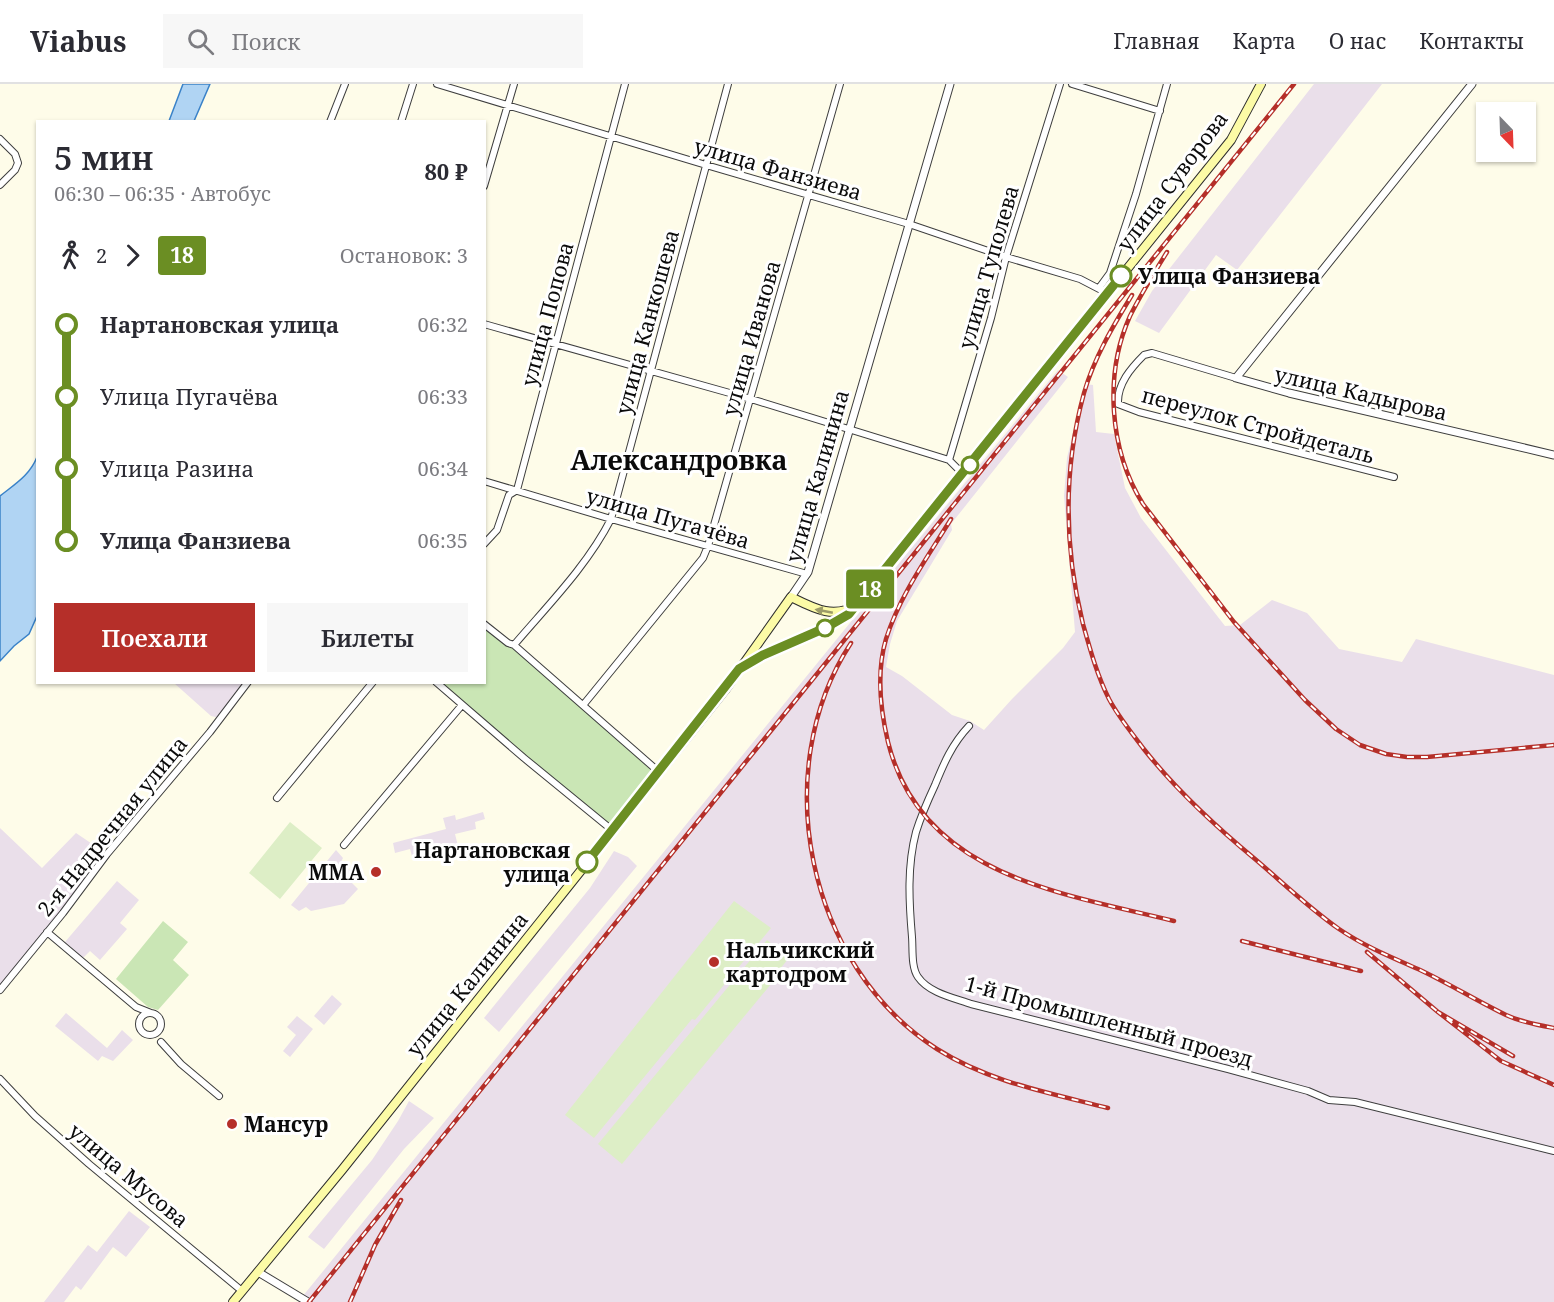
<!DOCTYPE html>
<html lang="ru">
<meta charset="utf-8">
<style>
:root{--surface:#fff;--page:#f7f7f7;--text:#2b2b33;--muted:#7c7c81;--line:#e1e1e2;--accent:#b52f29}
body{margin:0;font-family:"Noto Serif",serif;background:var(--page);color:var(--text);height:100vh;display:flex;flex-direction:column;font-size:22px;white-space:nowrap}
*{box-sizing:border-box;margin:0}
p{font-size:20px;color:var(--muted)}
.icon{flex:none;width:33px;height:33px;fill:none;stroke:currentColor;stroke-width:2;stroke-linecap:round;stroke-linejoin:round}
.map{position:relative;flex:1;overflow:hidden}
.sheet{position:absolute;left:36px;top:36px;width:450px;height:564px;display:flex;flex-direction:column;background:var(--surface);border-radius:0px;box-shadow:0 2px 4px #0004}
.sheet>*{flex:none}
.badge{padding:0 12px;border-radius:4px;font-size:21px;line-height:39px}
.needle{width:39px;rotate:157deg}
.controls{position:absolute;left:1476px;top:18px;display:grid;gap:12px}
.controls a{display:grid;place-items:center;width:60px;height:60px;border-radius:0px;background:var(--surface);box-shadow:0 2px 4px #0004;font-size:30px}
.map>.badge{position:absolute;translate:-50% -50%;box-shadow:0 0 0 3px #fff}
.legs{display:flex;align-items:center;gap:9px;height:66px;padding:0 18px;font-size:20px}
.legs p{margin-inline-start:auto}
.summary{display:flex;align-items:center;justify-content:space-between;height:102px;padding:0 18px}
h1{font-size:33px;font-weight:600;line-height:45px}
.cta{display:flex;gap:12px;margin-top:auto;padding:12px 18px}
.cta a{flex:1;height:69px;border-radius:0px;background:var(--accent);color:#fff;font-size:24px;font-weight:600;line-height:69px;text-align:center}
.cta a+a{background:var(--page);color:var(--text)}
ul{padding:0 18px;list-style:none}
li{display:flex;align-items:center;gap:21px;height:72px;font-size:22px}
li i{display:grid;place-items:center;width:9px;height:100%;margin:0 8px;background:currentColor}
li i::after{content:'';width:15px;height:15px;margin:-8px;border:4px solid;border-radius:50%;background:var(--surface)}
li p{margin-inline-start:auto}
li:first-child i{background:linear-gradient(#0000 50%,currentColor 0)}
li:last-child i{background:linear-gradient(currentColor 50%,#0000 0)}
header{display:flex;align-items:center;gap:36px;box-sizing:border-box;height:84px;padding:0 30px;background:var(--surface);border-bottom:2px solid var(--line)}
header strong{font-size:28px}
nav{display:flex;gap:33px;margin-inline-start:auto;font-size:21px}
.search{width:420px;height:54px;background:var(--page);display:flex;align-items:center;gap:15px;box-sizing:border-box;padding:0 21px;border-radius:0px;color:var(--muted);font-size:22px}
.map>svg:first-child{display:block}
.industrial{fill:#eadfea}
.green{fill:#cae6b5}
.pitch{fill:#ddeec6}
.water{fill:#b0d4f3;stroke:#3a82c8;stroke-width:1.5}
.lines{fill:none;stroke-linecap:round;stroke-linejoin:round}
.minor-casing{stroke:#3e3e3e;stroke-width:8}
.tertiary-casing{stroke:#3e3e3e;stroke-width:9}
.secondary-casing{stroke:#2d2d2d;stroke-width:10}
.minor{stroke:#fff;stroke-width:6}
.tertiary{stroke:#fff;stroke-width:7}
.secondary{stroke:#fcfba6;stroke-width:8}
.rail-casing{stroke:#b52f29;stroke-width:4.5}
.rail{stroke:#fff;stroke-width:2;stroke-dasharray:7;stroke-linecap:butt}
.oneway{fill:#9c9b68}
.line-1-casing{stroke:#fff;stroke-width:14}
.line-1{stroke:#6b8e23;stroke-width:9}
.stop-1-dot{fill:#fff;stroke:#6b8e23;stroke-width:3}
.poi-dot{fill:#b52f29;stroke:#fff;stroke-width:2}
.labels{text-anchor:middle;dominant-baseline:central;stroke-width:6;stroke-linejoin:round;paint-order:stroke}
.street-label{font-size:21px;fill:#0b0b0b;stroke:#fff}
.stop-label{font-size:21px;font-weight:bold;fill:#0b0b0b;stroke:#fff;text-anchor:start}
.poi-label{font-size:21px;font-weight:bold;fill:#0b0b0b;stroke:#fff;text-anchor:start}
.district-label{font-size:27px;font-weight:bold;fill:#0b0b0b;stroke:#fff}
</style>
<header>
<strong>Viabus</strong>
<div class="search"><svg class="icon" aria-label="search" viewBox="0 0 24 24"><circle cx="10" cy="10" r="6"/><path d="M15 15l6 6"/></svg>Поиск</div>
<nav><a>Главная</a><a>Карта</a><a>О нас</a><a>Контакты</a></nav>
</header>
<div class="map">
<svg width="1554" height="1218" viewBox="0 0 1554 1218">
<rect width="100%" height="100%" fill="#fefce9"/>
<!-- industrial -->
<path class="industrial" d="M1314,0h68l-145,186 -21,-15 -57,78 -24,-12 17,-30z
M1058,286l10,7 -117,147 1,6 -55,91 -7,23 -4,23 16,9 50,39 18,6 14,9 28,-31 51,-51 12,-16 -11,-136 3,-38 18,-74 8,1 3,47 18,2 11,54 16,30 84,108 15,-1 32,-25 35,13 32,36 63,13 14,-23 138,36v627h-1256l560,-689z
M174,599h74l-28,35 -9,-2z
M483,728l2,7 -10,3 1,7 -21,5 4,16 -13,3 -2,-5 -32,8 -2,-7 -15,4 -2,-10 53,-14 -3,-11 12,-3 1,5z
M0,744l42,40 34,-35 31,21 -107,136z
M336,766l7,8 -2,4 14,13 -5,6 8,8 -14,15 -33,7 -5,-4 -7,4 -8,-6z
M614,767l14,6 9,9 -138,166 -15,-14 106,-130z
M117,797l22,19 -19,23 7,6 -27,31 -10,-9 -7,7 -18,-16z
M332,911l10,9 -18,21 -10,-9z
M66,929l41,35 15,-18 11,10 -20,21 -11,-5 -4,5 -43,-35z
M297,932l16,13 -23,28 -7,-6 13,-16 -9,-8z
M409,1017l25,17 -30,31 -80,100 -16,-12 64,-77 26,-39z
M129,1127l21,16 -24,30 -13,-10 -32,43 -5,-4 -12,16h-20l44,-57 9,7z"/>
<!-- green -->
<path class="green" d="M485,540l174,148 -47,58 -176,-147 48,-1z
M163,837l25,21 -15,18 16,15 -31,35 -10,-3 -32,-28z"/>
<!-- pitch -->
<path class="pitch" d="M290,738l32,26 -42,51 -31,-26z
M734,817l37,27 -76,92 -3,-1 -98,119 -29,-23z
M767,856l22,18 -10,12 2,2 -159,192 -24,-20z"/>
<!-- water -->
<path class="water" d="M183,0h27l-16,37h-25z
M37,373v159l-8,18 -15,12 -14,15v-165c15,-12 30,-21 37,-39z"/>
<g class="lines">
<!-- minor casing -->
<g class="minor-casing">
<path id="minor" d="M437,0l269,81 203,59 97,33 74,22 27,14
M1072,0l88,27
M330,38l15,-38
M401,38l12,-38
M0,55l15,15 3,9 -3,7 -15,15
M484,102l30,-102
M1099,204l11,-15 26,-79 31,-110
M484,240l267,75 198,61 14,14
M1236,294l-84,-25 -8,2c-13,13 -27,29 -26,49l21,8 255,65
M949,376l42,-142 15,-61 54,-173
M484,397l127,38 196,55
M484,460l13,-14 12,-35 8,-5 108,-406
M484,540l24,19 6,2 145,127
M514,561c34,-40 73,-79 97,-126l117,-435
M436,598l88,76 88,72
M584,620l119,-146 5,-12 132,-462
M969,642c-17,18 -25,37 -34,59 -7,15 -14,31 -19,47 -9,34 -7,70 -4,105 1,12 -1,30 6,40 11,16 36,21 53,27l257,65 80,22 21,9 26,2 199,49
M277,714l96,-116
M344,761l118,-140
M47,848l89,75 15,6
M0,906l63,-77 44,-59 103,-122 38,-50
M139 940a11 11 0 1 1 22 0a11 11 0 1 1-22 0Z
M161,958l20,22 38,32
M0,995l35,37 54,48 153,127"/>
</g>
<!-- tertiary casing -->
<g class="tertiary-casing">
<path id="tertiary" d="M1472,0l-236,294 53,15 265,62
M791,513l17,-25 142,-488
M258,1188l50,30"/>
</g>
<!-- secondary casing -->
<g class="secondary-casing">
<path id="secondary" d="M742,583l35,-19 48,-20 24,-14 382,-474 30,-56
M233,1218l109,-132 383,-480 66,-93c24,12 42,22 67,8"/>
</g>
<!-- minor -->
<use href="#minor" class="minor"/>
<!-- tertiary -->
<use href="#tertiary" class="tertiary"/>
<!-- secondary -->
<use href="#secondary" class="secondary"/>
<!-- rail casing -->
<g class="rail-casing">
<path id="rail" d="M1167,168c-13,21 -26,42 -37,64 -26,58 -21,134 13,188l91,118 71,78 31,29 24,16 26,9 21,3h20l127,-12
M1132,211c-19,31 -38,63 -48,98 -21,77 -20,154 -1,231 7,25 14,51 26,75 9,17 22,33 34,49 33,42 71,77 112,111 27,23 54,49 84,70 25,17 52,28 79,40 30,14 59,32 88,46 15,7 32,10 48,13
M951,435c-24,39 -51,76 -65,120 -10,34 -6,69 2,103 33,134 173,151 286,179
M851,559c-84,128 -44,323 86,406 52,33 113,44 171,59
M1242,857l119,30
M1367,868l71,60
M1513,972l-75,-44 63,49 53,24
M309,1218l985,-1218
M350,1218l25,-57 26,-45"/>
</g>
<!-- rail -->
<use href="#rail" class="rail"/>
</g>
<!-- one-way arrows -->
<defs><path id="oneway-solid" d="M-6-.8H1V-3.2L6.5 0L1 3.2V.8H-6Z" transform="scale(1.5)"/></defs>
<use class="oneway" href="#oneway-solid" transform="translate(824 527) rotate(-169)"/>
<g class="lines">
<!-- line-1 casing -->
<g class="line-1-casing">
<path id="line-1" d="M587,778l152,-193 24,-14 62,-27 24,-14 272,-338"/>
</g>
<!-- line-1 -->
<use href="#line-1" class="line-1"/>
</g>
<!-- markers -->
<g class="stop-1-dot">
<circle cx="1121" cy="192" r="10"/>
<circle cx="970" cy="381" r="8"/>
<circle cx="825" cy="544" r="8"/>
<circle cx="587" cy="778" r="10"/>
</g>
<g class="poi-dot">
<circle cx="376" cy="788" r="6"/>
<circle cx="714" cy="878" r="6"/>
<circle cx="232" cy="1040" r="6"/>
</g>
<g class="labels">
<!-- street labels -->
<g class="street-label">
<text transform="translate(778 85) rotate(16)">улица Фанзиева</text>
<text transform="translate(1172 97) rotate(-53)">улица Суворова</text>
<text transform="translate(988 183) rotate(-74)">улица Туполева</text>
<text transform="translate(547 230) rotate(-75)">улица Попова</text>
<text transform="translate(647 238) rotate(-75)">улица Канкошева</text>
<text transform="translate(751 254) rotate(-74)">улица Иванова</text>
<text transform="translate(1361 309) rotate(13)">улица Кадырова</text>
<text transform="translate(1258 341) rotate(15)">переулок Стройдеталь</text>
<text transform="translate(817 392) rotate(-74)">улица Калинина</text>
<text transform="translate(668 434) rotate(16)">улица Пугачёва</text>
<text transform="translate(112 742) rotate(-51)">2-я Надречная улица</text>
<text transform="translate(467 900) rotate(-51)">улица Калинина</text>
<text transform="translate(1109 937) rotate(15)">1-й Промышленный проезд</text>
<text transform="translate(129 1091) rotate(40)">улица Мусова</text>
</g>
<!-- stop labels -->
<g class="stop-label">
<text x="1138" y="192">Улица Фанзиева</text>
<text x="570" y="766" text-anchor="end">Нартановская<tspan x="570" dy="24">улица</tspan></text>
</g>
<!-- poi labels -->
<g class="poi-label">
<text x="364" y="788" text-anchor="end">MMA</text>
<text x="726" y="866">Нальчикский<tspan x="726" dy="24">картодром</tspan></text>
<text x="244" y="1040">Мансур</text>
</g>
<!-- district labels -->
<g class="district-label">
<text x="679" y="375">Александровка</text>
</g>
</g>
</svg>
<div class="controls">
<a><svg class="needle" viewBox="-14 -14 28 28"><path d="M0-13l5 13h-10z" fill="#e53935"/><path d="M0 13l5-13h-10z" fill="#7c7c81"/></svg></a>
</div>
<b class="badge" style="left:870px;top:505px;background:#6b8e23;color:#fff">18</b>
<section class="sheet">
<div class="summary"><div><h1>5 мин</h1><p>06:30 – 06:35 · Автобус</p></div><b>80 ₽</b></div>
<div class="legs"><svg class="icon" aria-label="walk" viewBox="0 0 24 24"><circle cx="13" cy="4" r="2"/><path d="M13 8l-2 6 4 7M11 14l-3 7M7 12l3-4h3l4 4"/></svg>2<svg class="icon" aria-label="forward" viewBox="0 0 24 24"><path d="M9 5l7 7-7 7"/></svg><b class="badge" style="background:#6b8e23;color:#fff">18</b><p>Остановок: 3</p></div>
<ul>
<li><i style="color:#6b8e23"></i><b>Нартановская улица</b><p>06:32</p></li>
<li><i style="color:#6b8e23"></i><span>Улица Пугачёва</span><p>06:33</p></li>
<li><i style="color:#6b8e23"></i><span>Улица Разина</span><p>06:34</p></li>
<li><i style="color:#6b8e23"></i><b>Улица Фанзиева</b><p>06:35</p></li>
</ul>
<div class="cta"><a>Поехали</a><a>Билеты</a></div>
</section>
</div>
